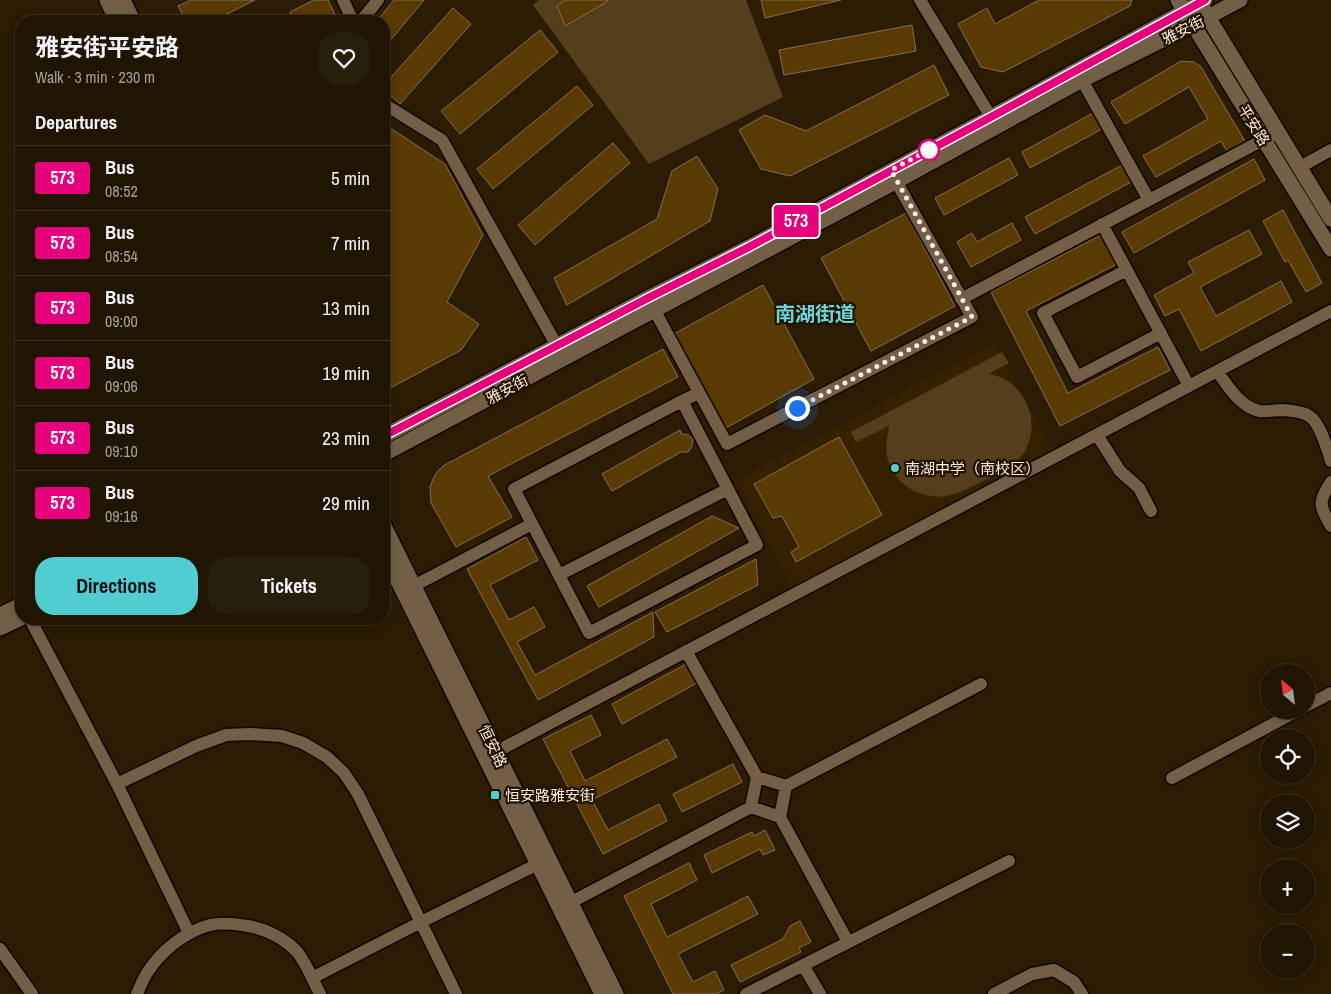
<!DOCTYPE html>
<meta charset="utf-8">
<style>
:root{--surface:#201502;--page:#281e0c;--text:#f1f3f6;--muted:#a29f99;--line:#3d3424;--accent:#51ccd1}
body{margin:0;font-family:"Archivo Narrow","Noto Sans SC",sans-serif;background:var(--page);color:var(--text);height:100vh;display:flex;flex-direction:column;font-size:19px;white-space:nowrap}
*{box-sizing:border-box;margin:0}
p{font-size:16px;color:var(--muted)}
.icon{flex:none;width:28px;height:28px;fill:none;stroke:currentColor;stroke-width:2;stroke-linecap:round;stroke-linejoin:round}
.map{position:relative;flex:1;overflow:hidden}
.drawer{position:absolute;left:15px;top:15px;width:375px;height:610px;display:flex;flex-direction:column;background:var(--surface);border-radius:20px;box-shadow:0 2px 8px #0003,0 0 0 1px var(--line)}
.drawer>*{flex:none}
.badge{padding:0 10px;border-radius:4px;font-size:18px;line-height:32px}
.needle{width:32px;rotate:332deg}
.controls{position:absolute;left:1260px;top:664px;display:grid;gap:10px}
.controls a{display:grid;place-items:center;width:55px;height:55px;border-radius:50%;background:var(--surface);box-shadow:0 2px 8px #0003,0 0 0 1px var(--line);font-size:25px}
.you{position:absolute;width:25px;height:25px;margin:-12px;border:4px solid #fff;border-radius:50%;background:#1a73e8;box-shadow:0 0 0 8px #1a73e833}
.map>.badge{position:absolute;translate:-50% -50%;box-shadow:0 0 0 2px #fff}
h2{padding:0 20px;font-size:19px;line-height:45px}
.round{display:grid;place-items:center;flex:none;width:52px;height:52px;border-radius:20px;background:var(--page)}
.overview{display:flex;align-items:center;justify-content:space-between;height:85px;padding:0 20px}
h1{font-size:24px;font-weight:700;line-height:38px}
.primary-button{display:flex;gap:10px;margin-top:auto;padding:10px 20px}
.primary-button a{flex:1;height:58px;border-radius:20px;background:var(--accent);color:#111;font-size:20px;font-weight:700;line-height:58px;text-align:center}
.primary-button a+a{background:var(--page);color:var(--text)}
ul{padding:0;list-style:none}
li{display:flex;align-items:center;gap:15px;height:65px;padding:0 20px;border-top:1px solid var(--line)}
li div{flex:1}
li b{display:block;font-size:19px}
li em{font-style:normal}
li .badge{min-width:55px;font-weight:700;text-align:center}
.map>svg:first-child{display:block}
.built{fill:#342100}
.green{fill:#553e1b}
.building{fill:#583a02;stroke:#826f55}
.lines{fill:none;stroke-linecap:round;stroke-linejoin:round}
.street-casing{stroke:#130600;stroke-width:15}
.secondary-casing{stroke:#130600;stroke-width:18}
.street{stroke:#725f46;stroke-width:12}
.secondary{stroke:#725f46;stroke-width:15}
.line-casing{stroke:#fff;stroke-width:11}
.line{stroke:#e6007e;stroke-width:8}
.walk{stroke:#f8eddf;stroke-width:5;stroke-dasharray:0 9}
.stop-dot{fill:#fff;stroke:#e6007e;stroke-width:2.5}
.poi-dot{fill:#51ccd1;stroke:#211200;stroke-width:2}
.labels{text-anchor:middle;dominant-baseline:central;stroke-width:4.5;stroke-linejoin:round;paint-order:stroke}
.street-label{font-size:15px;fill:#f8eddf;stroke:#211200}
.poi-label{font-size:15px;fill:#f8eddf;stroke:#211200;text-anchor:start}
.district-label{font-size:20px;font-weight:bold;fill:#6ad6db;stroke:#211200}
</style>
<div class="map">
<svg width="1331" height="994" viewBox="0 0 1331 994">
<rect width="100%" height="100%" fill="#2b1c03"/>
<!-- built -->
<path class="built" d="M994,343l62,113 -262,138 -59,-113z"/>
<!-- green -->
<path class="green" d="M539,0h207l37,97 -134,67 -116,-159z
M1002,352l7,11 -21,11c16,2 28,11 36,25 13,22 9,49 -11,66 -8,7 -21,11 -30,16 -10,5 -21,11 -32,14 -28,7 -58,-10 -64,-39 -2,-11 1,-20 2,-30l-33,16 -5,-10z"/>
<!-- building -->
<path class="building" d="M191,0h64l-42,21h-27l-8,-15z
M314,0h14l10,21h-47l-1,-9z
M394,0h30l-40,48v-27h-7z
M565,0h43l-3,3 -40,23 -8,-20z
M761,0h80l-76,18z
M1039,0h93l-2,6 -127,66 -22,-5 -23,-43 29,-16 8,16z
M453,8l18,16 -71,80 -16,-15v-4z
M912,25l4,26 -132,24 -5,-25z
M540,30l18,22 -98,82 -19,-23z
M1181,61l13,1 7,5 45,76 -18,10 -7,-12 -65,36 -13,-21 65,-37 -19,-32 -64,37 -14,-22z
M934,65l15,30 -159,81 -29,-7 -22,-39 26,-15 41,16z
M577,86l16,19 -100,84 -16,-20z
M1093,113l9,16 -72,39 -8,-16z
M384,124l61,40 38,71 -36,67 32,22 -18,26 -76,41 -1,-1z
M613,143l17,20 -95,82 -17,-20z
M697,156l21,33 -8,32 -143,84 -13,-27 103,-59 15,-48z
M1009,158l9,17 -74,40 -9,-17z
M1254,159l11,21 -131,73 -12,-21z
M1124,164l9,17 -98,53 -10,-17z
M1283,210l39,73 -16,9 -18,-32 -3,2 -22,-41z
M906,213l49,93 -84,45 -50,-93z
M1012,223l9,17 -50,27 -14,-25 15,-9 5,9z
M1249,230l13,24 -62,33 16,29 65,-35 11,21 -91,49 -22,-42 -14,7 -11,-21 40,-22 -6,-11z
M1101,235l16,29 -91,47 42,82 90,-46 12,23 -110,56 -69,-134z
M763,285l51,94 -90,50 -52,-94z
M663,349l15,28 -190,99 24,41 -56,30 -25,-44 -1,-16 3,-8 4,-7 6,-6z
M680,430l1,4 7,1 5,4 -1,7 -4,6h-7l-69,39 -10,-17z
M839,437l43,78 -86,47 -5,-10 8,-5 -17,-31 -9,2 -19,-34z
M712,516l27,12 -140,79 -12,-21z
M526,537l12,23 -48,25 19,35 25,-13 11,20 -28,15 18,33 118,-63 1,25 -116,63 -71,-131z
M756,559l2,26 -91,47 -12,-20z
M686,664l11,19 -75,41 -10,-20z
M591,715l10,20 -31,16 15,30 82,-42 10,18 -85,43 16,30 51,-26 8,17 -64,33 -60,-115z
M733,764l9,18 -60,30 -9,-18z
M765,830l10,20 -12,5 -3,-6 -48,24 -8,-18 48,-23 2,4z
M689,863l8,17 -46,24 16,33 81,-41 10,18 -80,40 15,28 22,-11 9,19 -8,4h-43l-49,-98z
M800,921l11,21 -12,6 2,4 -61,30 -9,-17 52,-26 7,-13z"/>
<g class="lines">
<!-- street casing -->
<g class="street-casing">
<path id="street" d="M343,0l10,21
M920,0l71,117
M361,21l17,-21
M1078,73l71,127
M384,104l58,36 115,206
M1300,167l31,-17
M1102,224l87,162
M1127,270l-84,43 34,64 84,-44
M961,299l317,-167
M650,302l77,142 245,-127 -80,-143
M1217,371c11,15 22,35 42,40 7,1 16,-1 24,-1 8,1 19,1 26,6 11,6 18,33 22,45
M682,401l75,144 -168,88 -75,-144 168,-88 17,-8
M1097,435l23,36 19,17 12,23
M1331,482c-14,21 -11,24 0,44
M559,575l169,-86
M406,590l126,-66
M30,619l87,165 72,149
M686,651l71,126 -6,30
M1306,706l25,-13
M488,756l843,-445
M757,777l29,9 195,-102
M1172,778l127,-68
M117,784l79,-38 30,-11 24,-1 32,2 21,7 24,14 17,16 14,21 98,200
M786,786l-6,31 68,125
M564,906l187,-99 29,10
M0,949l32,45
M803,965l17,29
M312,978l109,-56 125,-62
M137,994c3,-7 6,-15 10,-21 14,-22 37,-41 63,-48 12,-3 26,-1 38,1 18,3 38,13 50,27 9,12 15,27 22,41
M746,994l263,-133
M994,994l38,-20 22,-4 20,12 8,12"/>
</g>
<!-- secondary casing -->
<g class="secondary-casing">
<path id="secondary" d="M107,0l10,21
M123,0l10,21
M1178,0l153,249
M1203,9l128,210
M384,436l264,-138 101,-51 242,-130 214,-117
M384,454l513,-273 185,-101 126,-63 32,-17
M384,526l232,468
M384,554l19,37 199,403
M0,615l21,-10
M0,628l21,-10"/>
</g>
<!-- street -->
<use href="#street" class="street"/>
<!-- secondary -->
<use href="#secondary" class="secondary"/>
</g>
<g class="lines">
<!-- line casing -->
<g class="line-casing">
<path id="line" d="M384,436l264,-138 101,-51 242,-130 214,-117"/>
</g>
<!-- line -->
<use href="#line" class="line"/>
<!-- walk -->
<path class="walk" d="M797,408l175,-91 -81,-147 38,-20"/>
</g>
<!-- markers -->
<circle class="stop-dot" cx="929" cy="150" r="10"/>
<g class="poi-dot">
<circle cx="895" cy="468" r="5"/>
<rect x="490" y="790" width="10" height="10" rx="2.5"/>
</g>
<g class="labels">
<!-- street labels -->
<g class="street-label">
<text transform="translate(1183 30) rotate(-27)">雅安街</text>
<text transform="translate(1254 125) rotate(58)">平安路</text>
<text transform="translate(507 389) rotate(-28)">雅安街</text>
<text transform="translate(493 746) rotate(64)">恒安路</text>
</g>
<!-- poi labels -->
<g class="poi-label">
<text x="905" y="468">南湖中学（南校区）</text>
<text x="505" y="795">恒安路雅安街</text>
</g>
<!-- district labels -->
<g class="district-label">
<text x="815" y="313">南湖街道</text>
</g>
</g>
</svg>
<div class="controls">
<a><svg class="needle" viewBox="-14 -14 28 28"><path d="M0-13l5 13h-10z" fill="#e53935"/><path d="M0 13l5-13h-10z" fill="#a29f99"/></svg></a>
<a><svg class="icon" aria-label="locate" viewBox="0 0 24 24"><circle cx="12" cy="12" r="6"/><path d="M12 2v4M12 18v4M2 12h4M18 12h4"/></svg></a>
<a><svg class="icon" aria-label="layers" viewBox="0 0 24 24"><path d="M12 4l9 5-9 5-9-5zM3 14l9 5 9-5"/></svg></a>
<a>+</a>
<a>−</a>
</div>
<div class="you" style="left:797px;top:408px"></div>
<b class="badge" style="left:796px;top:221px;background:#e6007e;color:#fff">573</b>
<section class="drawer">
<div class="overview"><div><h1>雅安街平安路</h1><p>Walk · 3 min · 230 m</p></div><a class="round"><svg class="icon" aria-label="heart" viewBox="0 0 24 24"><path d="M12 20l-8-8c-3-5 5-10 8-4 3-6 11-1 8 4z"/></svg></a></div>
<h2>Departures</h2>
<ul>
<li><span class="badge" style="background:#e6007e;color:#fff">573</span><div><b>Bus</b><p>08:52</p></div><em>5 min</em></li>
<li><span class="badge" style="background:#e6007e;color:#fff">573</span><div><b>Bus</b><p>08:54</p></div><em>7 min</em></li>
<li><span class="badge" style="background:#e6007e;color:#fff">573</span><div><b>Bus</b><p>09:00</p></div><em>13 min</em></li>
<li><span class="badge" style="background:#e6007e;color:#fff">573</span><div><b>Bus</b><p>09:06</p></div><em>19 min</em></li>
<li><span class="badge" style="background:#e6007e;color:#fff">573</span><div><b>Bus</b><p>09:10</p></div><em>23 min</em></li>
<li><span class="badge" style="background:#e6007e;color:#fff">573</span><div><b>Bus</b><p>09:16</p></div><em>29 min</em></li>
</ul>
<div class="primary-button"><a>Directions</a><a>Tickets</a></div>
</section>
</div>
